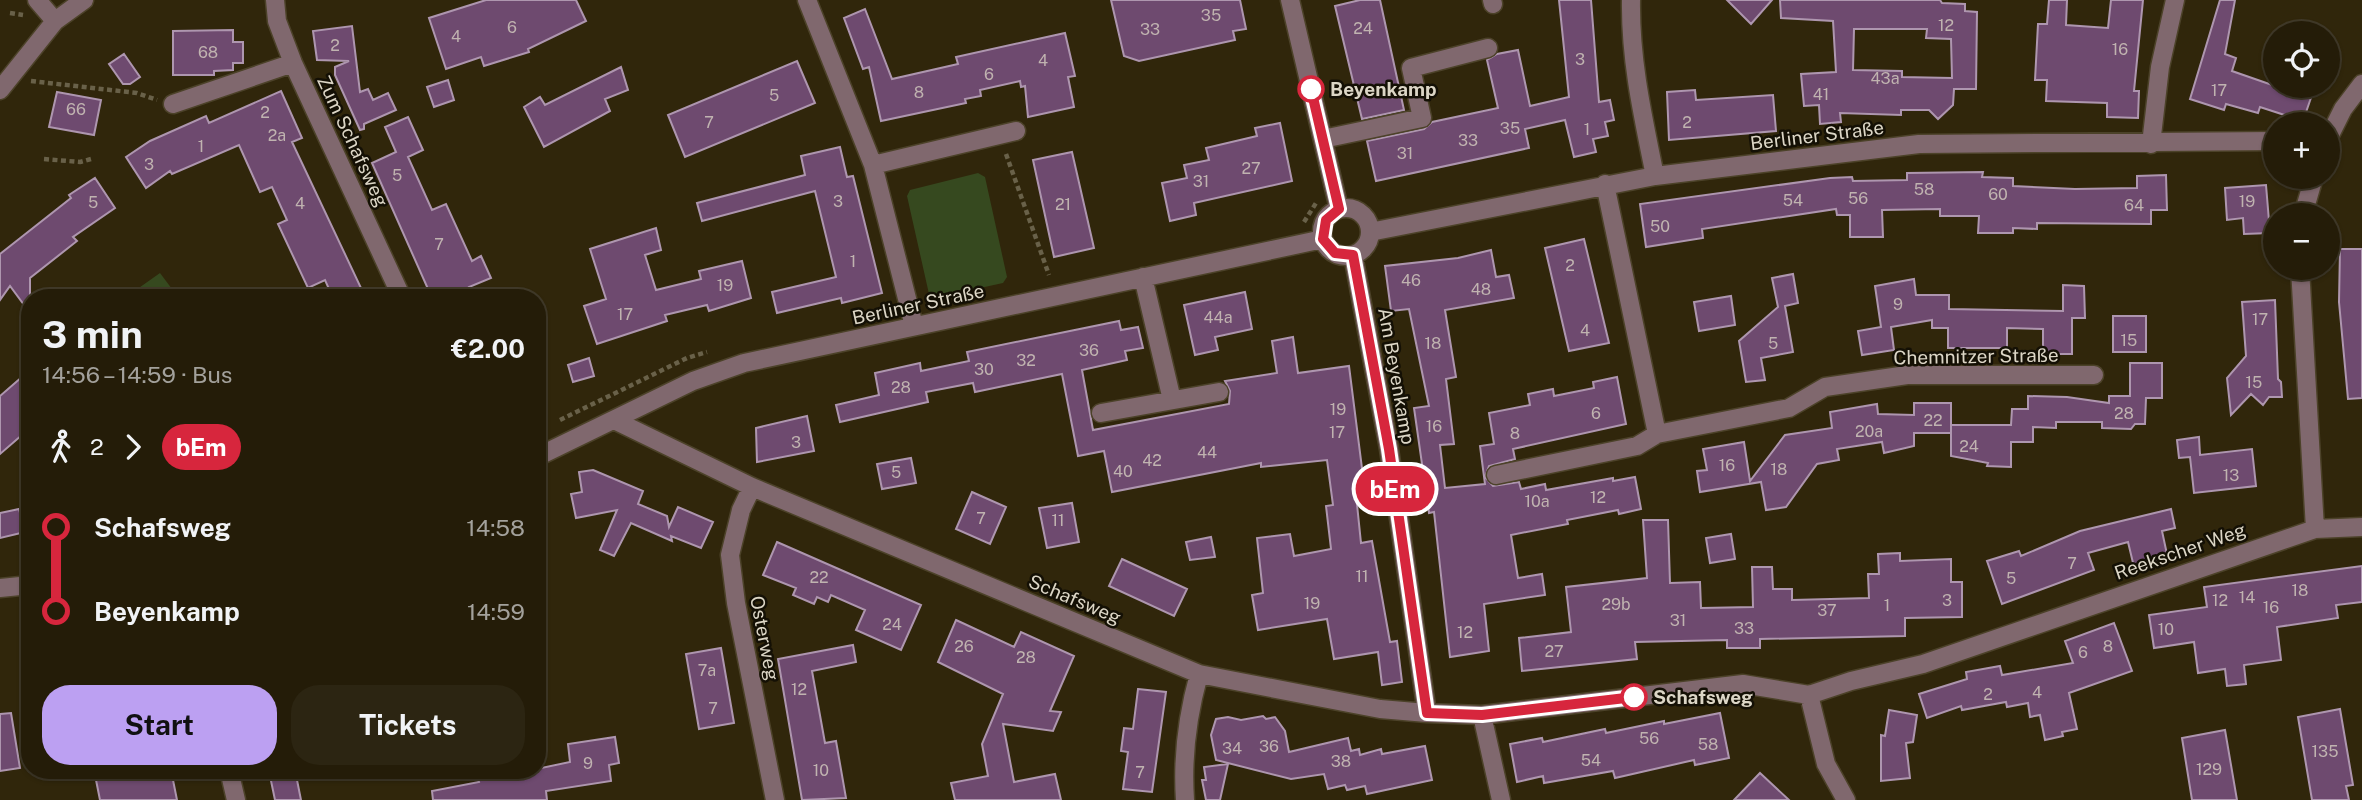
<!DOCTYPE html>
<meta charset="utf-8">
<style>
:root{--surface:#241c08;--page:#2c2512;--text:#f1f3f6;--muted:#a3a19c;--line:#413a29;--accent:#bca0f2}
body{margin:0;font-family:"Public Sans",sans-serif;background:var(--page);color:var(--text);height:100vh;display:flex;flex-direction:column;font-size:26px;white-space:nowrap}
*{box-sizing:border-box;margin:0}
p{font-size:23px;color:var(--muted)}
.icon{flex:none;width:38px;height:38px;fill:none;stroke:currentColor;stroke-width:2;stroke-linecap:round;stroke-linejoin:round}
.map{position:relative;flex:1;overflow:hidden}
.details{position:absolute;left:21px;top:289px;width:525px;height:490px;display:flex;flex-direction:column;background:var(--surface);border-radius:28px;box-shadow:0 2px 5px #0004,0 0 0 2px var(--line)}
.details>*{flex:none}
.badge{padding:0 14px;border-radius:23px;font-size:24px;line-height:46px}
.tools{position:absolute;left:2263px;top:21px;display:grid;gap:14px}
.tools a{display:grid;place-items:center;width:77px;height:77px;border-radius:50%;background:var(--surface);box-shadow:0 2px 5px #0004,0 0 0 2px var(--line);font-size:35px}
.map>.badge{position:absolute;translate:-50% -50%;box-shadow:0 0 0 4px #fff}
.legs{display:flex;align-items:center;gap:10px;height:77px;padding:0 21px;font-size:23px}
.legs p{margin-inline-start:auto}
.headline{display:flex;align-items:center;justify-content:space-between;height:119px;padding:0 21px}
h1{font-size:38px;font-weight:700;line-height:52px}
.cta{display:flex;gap:14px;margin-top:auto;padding:14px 21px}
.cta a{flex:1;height:80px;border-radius:28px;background:var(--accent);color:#111;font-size:28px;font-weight:700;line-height:80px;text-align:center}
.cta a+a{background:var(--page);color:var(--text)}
ul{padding:0 21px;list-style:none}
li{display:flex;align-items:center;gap:24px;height:84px;font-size:26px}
li i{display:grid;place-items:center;width:10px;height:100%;margin:0 9px;background:currentColor}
li i::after{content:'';width:18px;height:18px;margin:-9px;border:5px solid;border-radius:50%;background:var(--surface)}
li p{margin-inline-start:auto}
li:first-child i{background:linear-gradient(#0000 50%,currentColor 0)}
li:last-child i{background:linear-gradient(currentColor 50%,#0000 0)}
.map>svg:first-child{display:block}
.green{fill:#36491f}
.building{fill:#6e4a6f;stroke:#ae96af;stroke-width:2;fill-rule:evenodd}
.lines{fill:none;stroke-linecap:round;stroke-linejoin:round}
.minor-casing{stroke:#4c4229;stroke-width:21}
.path{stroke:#696149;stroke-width:4.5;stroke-dasharray:5 3.5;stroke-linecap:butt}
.minor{stroke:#80686e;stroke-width:18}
.line-1-casing{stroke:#fff;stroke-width:16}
.line-1{stroke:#d7263d;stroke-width:10}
.stop-1-dot{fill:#fff;stroke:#d7263d;stroke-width:3.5}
.labels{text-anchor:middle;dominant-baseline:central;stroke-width:5;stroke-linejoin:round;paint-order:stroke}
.number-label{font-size:16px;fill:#c0b3b0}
.stop-label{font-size:19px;font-weight:bold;fill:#dcd6c6;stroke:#141005;text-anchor:start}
.street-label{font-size:19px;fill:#dcd6c6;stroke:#141005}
</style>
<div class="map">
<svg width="2362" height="800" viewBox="0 0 2362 800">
<rect width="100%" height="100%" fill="#30260b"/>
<!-- green -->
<path class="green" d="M978,173l7,4 22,100 -4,6 -69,15 -5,-4 -22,-98 3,-6z
M160,273l18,24h-52z"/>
<!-- building -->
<path class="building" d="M486,0h90l10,21 -58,28 1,3 -45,14 -3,-9 -35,12 -17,-51z
M1111,0h129l6,29 -13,2 2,9 -96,21 -15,-5z
M1360,0h20l24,110 -42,9 -27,-113z
M1559,0h32l8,102 11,-2 4,20 -9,2 3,14 -15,3 3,13 -22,5 -9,-37 -40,9 4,19 -153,33 -9,-40 57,-12 8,-7 66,-14 -11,-48 10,-6 21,-4 12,56 39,-9z
M1727,0h45l-21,24z
M1780,0h160l2,3 23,1v7l12,1 -1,77h-22l-1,16 -15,14 -9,-9h-28v5l-61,-2 1,9 -21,2 -1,-19 -15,1 -3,-32 35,-2 -3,-51 -52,-3zM1854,29h73l-1,9 25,1 1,39 -50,-1v-6l-49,-1z
M2049,0h18l-1,25 42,3 3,-28h32l-9,91h5l-1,27 -31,-1v-14l-61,-2 1,-21h-12l3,-56h9z
M2220,0h15l-10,54 11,4 -4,13 43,15h40l-12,35 -43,-14 -2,6 -32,-9 -2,6 -34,-11z
M865,9l27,70 66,-15 -2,-7 109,-24 10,43 -7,1 6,30 -46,10 -3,-31 -4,1 -1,-6 -40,9 1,6 -16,3 1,4 -85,18 -12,-54 -6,2 -19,-51z
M352,26l8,66 8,-3 5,11 15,-7 8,17 -32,14v5l-4,1 -25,-55v-8l14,-6 -32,-1 -4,-29z
M233,30v12h10v21h-10v7l-19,1v4h-41v-44z
M124,54l16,23 -10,7h-7l-14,-20z
M797,61l18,42 -130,54 -17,-42z
M621,67l7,23 -23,9 5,12 -66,36 -20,-40 16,-10 5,8z
M448,80l6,20 -20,7 -7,-20z
M1695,90l1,10 77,-5 3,36 -107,9 -2,-48z
M281,91l21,47 -10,4 69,146 -19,10h-9l-8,-18 -17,8 -30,-64 9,-4 -15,-33 -12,5 -21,-47 -67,29 -2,-3 -24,17 -20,-31 24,-16 56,-25 3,7z
M57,92l44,8 -7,35 -45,-8z
M408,117l15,33 -15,7 24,53 14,-6 26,57 9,-5 10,22 -22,9 5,11h-42l-60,-135 24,-11 -11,-25z
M1280,123l12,58 -98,22 2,12 -26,6 -8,-38 25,-5 -3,-13 25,-5 -3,-12 51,-12 -2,-8z
M840,147l7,30 6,-1 29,117 -40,10 -1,-5 -64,15 -5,-21 64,-15 -21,-86 -113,30 -5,-18 108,-28 -4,-19z
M1072,152l22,96 -40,9 -21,-97z
M1983,172l-1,5 31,1v8l62,3 62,-1v-12l29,-1 1,35h-16v14l-114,-1v6l-24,-1v5h-35l1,-17h-39v-7l-58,1 1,27h-33v-22h-13l-1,-6 -134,20 1,9 -57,9 -6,-43 190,-26 22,-1 1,4 54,-1v-7z
M95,178l20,30 -42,29 4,4 -47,37v35l-20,-27 -10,14v-46l71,-56 -2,-3z
M2266,185l4,48 -26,1 -1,-16 -16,2 -2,-32z
M656,228l5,22 -16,5 11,35 45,-11 -2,-8 43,-10 9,37 -42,13 -2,-6 -42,10 2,6 -70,23 -13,-38 22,-7 -16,-50z
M1584,239l25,104 -40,8 -24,-103z
M2340,249h22v149l-14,1 -9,-97z
M1491,250l5,27 13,-2 5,23 -69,12 11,67 -10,2 8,65 -14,1 5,43 40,-4 -5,-38 14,-2 -5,-31 41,-8 -2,-11 25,-5 1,7 40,-8 -1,-6 24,-5 9,47 -113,25 2,10 -26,7 -4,11 8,9 26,-4 2,7 24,-5 1,6 67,-12v3l22,-4 6,32 -22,5 -1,-4 -51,10 1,4 -57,11 7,43 24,-4 3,21 -61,9 5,47 -39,6 -16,-145 -5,1 -15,-105 15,-2 -20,-97 -18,2 -6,-45 73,-8z
M1793,274l5,29 -13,3 8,46 -32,6 4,22 -19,2 -7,-41 39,-34 -6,-29z
M1914,279l2,16h33v14l114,2v-26l21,1 1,32h-13v36h-29v-25l-36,-1v20h-59v-20h-16v-8l-41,7 3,23 -32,5 -4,-24 23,-4 -6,-41z
M1245,292l7,37 -37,8 3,13 -23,5 -11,-50z
M1731,296l4,29 -36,6 -5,-29z
M2275,300l3,79 3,3 1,15h-13l-6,8 -12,-11 -20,21 -4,-37 19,-22 -4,-54z
M2113,316h33v36h-33z
M1119,321l2,9 17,-3 5,21 -18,3 2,9 -45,10 11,60 136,-26 1,-13 -5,-10 52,-8 -5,-32 21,-4 5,36 51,-7 15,118 -9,1 6,58 11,-2 18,101 7,-1 5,41 -20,3 -4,-33 -44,7 -7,-40 -69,11 -6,-35 11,-2 -6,-55 33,-4 4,22 37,-7 -5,-43 7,-1 -6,-45 -66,7v-4l-149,29 -8,-41 -26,5 -16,-82 -87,18 -2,-9 -47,9 2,10 -88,20 -4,-17 43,-10 -4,-22 45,-10 1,8 48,-10 -2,-9z
M589,358l5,18 -21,6 -5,-17z
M2130,363h32v35h-16l-1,26h-10l-4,5 -29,-1v-6h-46v6l-23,-1v15h-22v25l-24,-1 1,-3 -37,-7v-31h60l1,-16h16v-13l39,1 42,6v-7h21z
M30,370v58l-30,26v-58z
M1914,403h37v30h-37v13l-30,7 -2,-11 -45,7 2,11 -22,4 -31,43 -20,3 -5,-28 -61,10 -3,-21 10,-1 -4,-21 41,-7 6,39 35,-46 47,-7 -2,-16 47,-8 1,10 36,1z
M807,416l7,35 -57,11 -1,-34z
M2199,437l1,18 52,-6 4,37 -62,7 -4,-36 -11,1 -2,-18z
M911,458l5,25 -34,6 -5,-25z
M593,470l50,21 -5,13 29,12 2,11 9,-20 35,15 -12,26 -30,-12 1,5 -41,-18 -17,33 -14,-6 17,-40 -41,8 -5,-24 11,-2 -3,-20z
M972,492l34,15 -16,37 -34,-15z
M1072,503l7,39 -32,6 -8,-40z
M19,509l6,23 -25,6v-25z
M2171,509l4,19 -13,3 6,28 -34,8 -6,-25 -40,11 6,17 -92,34 -15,-43 32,-10 2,5 59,-25z
M1643,520h25l2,63 30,-1 1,26 52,-1 -1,-40h20l1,22h19v11l77,-2 -1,-24h11l-1,-20 22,-1v8l51,-2v23h11v35l-57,1v18l-145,3v9h-33v-8l-92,2 2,17 -115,12 -3,-33 52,-6 -5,-45 81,-9z
M1731,534l4,25 -25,4 -4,-25z
M1211,537l4,20 -25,3 -4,-18z
M777,542l144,63 -20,45 -45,-20 9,-20 -34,-15 -3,7 -11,-5 -3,7 -21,-9 3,-7 -33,-13z
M1122,559l65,30 -13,27 -65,-30z
M2362,566v36l-26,3 2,13 -61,9 4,33 -37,5 2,19 -19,2 -2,-17 -27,4 -4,-31 -40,6 -5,-33 58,-8 -3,-20z
M956,620l58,27 7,-15 53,24 -24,55 11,1 -8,19 -50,-7 11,58 41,-8 6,26h-106l-4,-17 37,-7 -6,-32 21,-50 -65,-32z
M2114,623l18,48 -63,22 8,36 -15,3 1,4 -18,4 -5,-25 -10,2 -2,-14 -21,4 -1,-5 -44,8 -1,-4 -34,12 -8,-24 48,-15 -1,-7 34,-6 2,9 71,-12 -8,-22z
M853,645l3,17 -44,9 13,72 11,-2 10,57 -44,2 -24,-141z
M721,648l13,75 -35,6 -13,-75z
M1138,689l28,3 -14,100 -29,-3 5,-37 -7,-1 3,-23 9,1z
M2340,709l13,76 -7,1 3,14h-37l-14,-83z
M1889,710l28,5 -4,27 -7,1 4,35 -29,3v-46l4,1z
M11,713l9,55 -20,3v-57z
M1720,713l9,45 -34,7 -1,-5 -79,18 -2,-7 -69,12 -1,-7 -26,6 -7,-38 32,-6 1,4 62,-13 1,4 58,-12v3z
M1263,716l3,3 9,-2 10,14 4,21 59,-14 3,13 8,-2 1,6 21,-6 1,5 43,-8 7,34 -65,14 -2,-8 -18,4 -2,-5 -17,4 -4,-15 -33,5 -75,-19 -5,-25 5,-16 12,-2 13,3z
M2225,730l12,70h-45l-10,-62z
M615,737l4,26 -10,2 2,16 -65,10 1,9h-114l-1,-9 47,-9 -3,-12h26l1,6 67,-14 -2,-18z
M1228,764l-8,36h-14l-4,-20h4l-2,-13z
M94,770h77l6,30h-77z
M295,770l6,30h-26l-5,-24z
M1760,773l29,27h-55z"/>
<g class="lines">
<!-- minor casing -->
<g class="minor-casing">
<path id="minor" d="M37,0l18,21
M275,0l2,21 16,42 109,235
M807,0l66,165 41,161
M1290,0l49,209
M1492,0l1,4
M1631,0c-1,60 12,117 24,176
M0,90l55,-69 29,-21
M173,104l120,-41
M1323,139l99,-21 -11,-50 77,-20
M2328,139l15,-30 19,-25
M2151,144l9,-77 15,-67
M873,165l143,-34
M1605,184l52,250 132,-26 36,-21 82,-12h187
M1322 232a24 24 0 1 1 48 0a24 24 0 1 1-48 0Z
M2303,215l11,-38
M1370,232l285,-56 264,-32 356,-3
M1353,255l36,194 38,264
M2300,268l15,261
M1143,277l29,123
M1101,413l118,-21
M614,420l138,67 447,187 181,35 47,4 55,2 261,-31 66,11 42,-14 72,-17 392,-135 47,-2
M537,457l156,-76 51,-18 579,-124
M1496,475l141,-29 20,-12
M752,487l-11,23 -11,45 6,48 39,197
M0,588l30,-3
M1809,695l17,69 20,36
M1482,715l19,85
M229,770l7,30
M1185,800c-3,-44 2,-83 14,-126"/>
</g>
<!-- path -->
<path class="path" d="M10,13l13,2
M31,81l106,12 20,7
M1006,154l43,121
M44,159l36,3 11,-3
M1304,222l12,-19
M560,420l127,-62 20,-6"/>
<!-- minor -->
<use href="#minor" class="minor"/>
</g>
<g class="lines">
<!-- line-1 casing -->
<g class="line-1-casing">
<path id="line-1" d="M1311,89l28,120 -13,11 -3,19 12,14 18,2 36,194 38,264 55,2 152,-18"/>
</g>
<!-- line-1 -->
<use href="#line-1" class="line-1"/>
</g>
<!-- markers -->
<g class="stop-1-dot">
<circle cx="1311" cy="89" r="12"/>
<circle cx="1634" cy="697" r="12"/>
</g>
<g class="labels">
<!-- number labels -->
<g class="number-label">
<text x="1211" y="15">35</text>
<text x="1946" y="25">12</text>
<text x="512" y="27">6</text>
<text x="1363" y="28">24</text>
<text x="1150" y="29">33</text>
<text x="456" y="36">4</text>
<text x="335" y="45">2</text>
<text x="2120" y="49">16</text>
<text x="208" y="52">68</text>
<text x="1580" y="59">3</text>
<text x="1043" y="60">4</text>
<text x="989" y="74">6</text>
<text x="1885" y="78">43a</text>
<text x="2219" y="90">17</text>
<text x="919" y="92">8</text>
<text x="1821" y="94">41</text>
<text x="774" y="95">5</text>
<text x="76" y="109">66</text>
<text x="265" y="112">2</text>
<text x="709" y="122">7</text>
<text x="1687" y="122">2</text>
<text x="1510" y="128">35</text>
<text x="1587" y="129">1</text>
<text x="277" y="135">2a</text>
<text x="1468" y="140">33</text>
<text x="201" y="146">1</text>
<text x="1405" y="153">31</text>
<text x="149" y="164">3</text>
<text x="1251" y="168">27</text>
<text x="397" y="175">5</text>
<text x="1201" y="181">31</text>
<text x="1924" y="189">58</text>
<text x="1998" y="194">60</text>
<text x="1858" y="198">56</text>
<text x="1793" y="200">54</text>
<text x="838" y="201">3</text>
<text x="2247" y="201">19</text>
<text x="93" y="202">5</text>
<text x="300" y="203">4</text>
<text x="1063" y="204">21</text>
<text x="2134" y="205">64</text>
<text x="1660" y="226">50</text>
<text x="439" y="244">7</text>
<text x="853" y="261">1</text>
<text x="1570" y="265">2</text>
<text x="1411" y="280">46</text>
<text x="725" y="285">19</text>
<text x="1481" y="289">48</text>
<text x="1898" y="304">9</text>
<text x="625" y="314">17</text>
<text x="1218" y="317">44a</text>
<text x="2260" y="319">17</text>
<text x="1585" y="330">4</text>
<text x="2129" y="340">15</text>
<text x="1433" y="343">18</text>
<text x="1773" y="343">5</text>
<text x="1089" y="350">36</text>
<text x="1026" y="360">32</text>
<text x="984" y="369">30</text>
<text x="2254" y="382">15</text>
<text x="901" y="387">28</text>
<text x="1338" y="409">19</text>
<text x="1596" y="413">6</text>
<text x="2124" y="413">28</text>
<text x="1933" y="420">22</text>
<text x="1434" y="426">16</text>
<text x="1869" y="431">20a</text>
<text x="1337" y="432">17</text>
<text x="1515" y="433">8</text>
<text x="796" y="442">3</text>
<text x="1969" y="446">24</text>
<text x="1207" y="452">44</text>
<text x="1152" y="460">42</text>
<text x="1727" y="465">16</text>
<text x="1779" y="469">18</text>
<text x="1123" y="471">40</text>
<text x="896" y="472">5</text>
<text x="2231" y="475">13</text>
<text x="1598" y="497">12</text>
<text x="1537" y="501">10a</text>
<text x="981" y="518">7</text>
<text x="1058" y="520">11</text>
<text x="2072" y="563">7</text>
<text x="1362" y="576">11</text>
<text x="819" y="577">22</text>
<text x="2011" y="578">5</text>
<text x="2300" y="590">18</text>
<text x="2247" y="597">14</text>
<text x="1947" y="600">3</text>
<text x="2220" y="600">12</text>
<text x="1312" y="603">19</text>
<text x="1616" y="604">29b</text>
<text x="1887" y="605">1</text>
<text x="2271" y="607">16</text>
<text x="1827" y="610">37</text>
<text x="1678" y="620">31</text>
<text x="892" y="624">24</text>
<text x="1744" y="628">33</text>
<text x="2166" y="629">10</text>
<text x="1465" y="632">12</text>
<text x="964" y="646">26</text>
<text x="2108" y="646">8</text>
<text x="1554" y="651">27</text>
<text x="2083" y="652">6</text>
<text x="1026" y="657">28</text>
<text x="707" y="670">7a</text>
<text x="799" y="689">12</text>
<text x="2037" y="692">4</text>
<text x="1988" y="694">2</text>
<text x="713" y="708">7</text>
<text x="1649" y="738">56</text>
<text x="1708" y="744">58</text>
<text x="1269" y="746">36</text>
<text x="1232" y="748">34</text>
<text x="2325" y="751">135</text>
<text x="1591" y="760">54</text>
<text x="1341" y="761">38</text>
<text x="588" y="763">9</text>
<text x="2209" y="769">129</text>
<text x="821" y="770">10</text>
<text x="1140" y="772">7</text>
</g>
<!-- stop labels -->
<g class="stop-label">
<text x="1330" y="89">Beyenkamp</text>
<text x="1653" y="697">Schafsweg</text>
</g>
<!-- street labels -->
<g class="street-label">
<text transform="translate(1817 135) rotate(-7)">Berliner Straße</text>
<text transform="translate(353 141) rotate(65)">Zum Schafsweg</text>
<text transform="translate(918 304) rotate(-12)">Berliner Straße</text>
<text transform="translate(1976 356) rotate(-1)">Chemnitzer Straße</text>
<text transform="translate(1397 376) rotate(80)">Am Beyenkamp</text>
<text transform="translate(2180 551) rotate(-19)">Reekscher Weg</text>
<text transform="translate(1075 599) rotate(23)">Schafsweg</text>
<text transform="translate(765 638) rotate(79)">Osterweg</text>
</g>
</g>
</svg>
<div class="tools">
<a><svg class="icon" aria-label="locate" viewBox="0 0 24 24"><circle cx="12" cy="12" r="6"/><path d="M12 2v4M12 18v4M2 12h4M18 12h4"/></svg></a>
<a>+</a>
<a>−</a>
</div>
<b class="badge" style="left:1395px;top:489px;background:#d7263d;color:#fff">bEm</b>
<section class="details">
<div class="headline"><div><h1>3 min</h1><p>14:56 – 14:59 · Bus</p></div><b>€2.00</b></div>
<div class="legs"><svg class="icon" aria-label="walk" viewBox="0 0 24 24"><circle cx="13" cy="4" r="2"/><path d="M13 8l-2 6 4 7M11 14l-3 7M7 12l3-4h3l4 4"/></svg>2<svg class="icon" aria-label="forward" viewBox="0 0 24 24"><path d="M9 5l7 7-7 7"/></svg><b class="badge" style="background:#d7263d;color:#fff">bEm</b></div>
<ul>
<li><i style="color:#d7263d"></i><b>Schafsweg</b><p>14:58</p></li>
<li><i style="color:#d7263d"></i><b>Beyenkamp</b><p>14:59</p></li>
</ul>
<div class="cta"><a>Start</a><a>Tickets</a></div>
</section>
</div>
